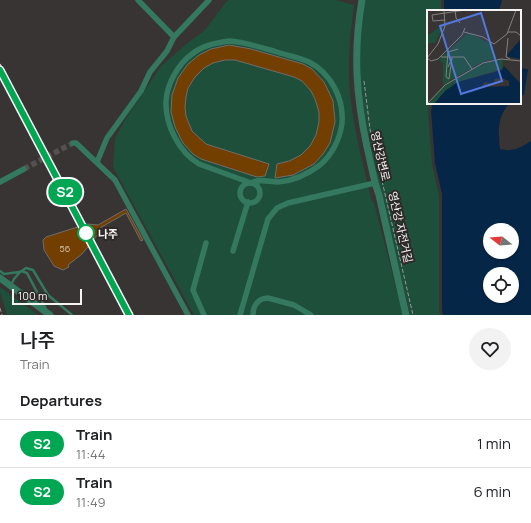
<!DOCTYPE html>
<meta charset="utf-8">
<style>
:root{--surface:#fff;--page:#f2f2f2;--text:#202124;--muted:#757577;--line:#e0e0e0}
body{margin:0;font-family:Manrope,"Noto Sans KR",sans-serif;background:var(--page);color:var(--text);height:100vh;display:flex;flex-direction:column;font-size:15px;white-space:nowrap}
*{box-sizing:border-box;margin:0}
p{font-size:13px;color:var(--muted)}
.icon{flex:none;width:22px;height:22px;fill:none;stroke:currentColor;stroke-width:2;stroke-linecap:round;stroke-linejoin:round}
.map{position:relative;height:315px;overflow:hidden}
.sheet{display:flex;flex-direction:column;background:var(--surface);flex:1}
.sheet>*{flex:none}
.badge{padding:0 8px;border-radius:13px;font-size:14px;line-height:26px}
.needle{width:26px;rotate:287deg}
.buttons{position:absolute;left:483px;top:223px;display:grid;gap:8px}
.buttons a{display:grid;place-items:center;width:36px;height:36px;border-radius:50%;background:var(--surface);box-shadow:0 1px 3px #0004;font-size:20px}
.scale{position:absolute;left:12px;bottom:10px;width:70px;box-sizing:border-box;padding-left:4px;border:2px solid #f6f4f3;border-top:0;font-size:11px;line-height:14px;white-space:nowrap;color:#f6f4f3;-webkit-text-stroke:3px #2d2a29;paint-order:stroke}
.map>.badge{position:absolute;translate:-50% -50%;box-shadow:0 0 0 2px #fff}
h2{padding:0 20px;font-size:15px;line-height:36px}
.round{display:grid;place-items:center;flex:none;width:42px;height:42px;border-radius:21px;background:var(--page)}
.head{display:flex;align-items:center;justify-content:space-between;height:68px;padding:0 20px}
h1{font-size:19px;font-weight:600;line-height:30px}
ul{padding:0;list-style:none}
li{display:flex;align-items:center;gap:12px;height:48px;padding:0 20px;border-top:1px solid var(--line)}
li div{flex:1}
li b{display:block;font-size:15px}
li em{font-style:normal}
li .badge{min-width:44px;font-weight:700;text-align:center}
.map>svg:first-child{display:block}
.green{fill:#1d4f3b}
.water{fill:#052647;fill-rule:evenodd}
.building{fill:#733f01;stroke:#706d6b}
.lines{fill:none;stroke-linecap:round;stroke-linejoin:round}
.minor-tunnel{stroke:#545150;stroke-width:5.5;stroke-dasharray:5.5 3;stroke-linecap:butt}
.path{stroke:#999796;stroke-width:1;stroke-dasharray:4 2;stroke-linecap:butt}
.service{stroke:#33785f;stroke-width:2.5}
.minor{stroke:#33785f;stroke-width:5.5}
.tertiary{stroke:#33785f;stroke-width:7}
.rail{stroke:#c9c7c6;stroke-width:1.5;stroke-dasharray:7 7;stroke-linecap:butt}
.line-casing{stroke:#fff;stroke-width:9}
.line{stroke:#00a651;stroke-width:6}
.stop-dot{fill:#fff;stroke:#00a651;stroke-width:2}
.labels{text-anchor:middle;dominant-baseline:central;stroke-width:4;stroke-linejoin:round;paint-order:stroke}
.number-label{font-size:9px;fill:#d5c7b6}
.street-label{font-size:11px;fill:#f6f4f3;stroke:#2d2a29}
.stop-label{font-size:11px;font-weight:bold;fill:#f6f4f3;stroke:#2d2a29;text-anchor:start}
.inset-road{fill:none;stroke:#838180;stroke-width:1}
.view{fill:#5378df;fill-opacity:0.15;stroke:#5378df;stroke-width:2}
.inset-edge{fill:none;stroke:#f6f4f3;stroke-width:2}
</style>
<div class="map">
<svg width="531" height="315" viewBox="0 0 531 315">
<rect width="100%" height="100%" fill="#373433"/>
<!-- green -->
<path class="green" d="M229,0h107l18,5c-3,24 -6,48 -5,73 2,41 13,83 23,123l2,2 29,112h-209l-81,-148 2,-29 10,-18 36,-54 29,-25 14,-10 22,-29z
M365,0h76v11h-13v92h1l-1,8 4,53 7,31v115l1,5h-30l-28,-121c-5,-16 -8,-32 -11,-48 -6,-29 -12,-59 -12,-88 1,-19 3,-39 6,-58z
M0,287l38,28h-31l-7,-23z"/>
<!-- water -->
<path class="water" d="M444,0h58l-3,11h-55z
M520,68l8,1 -4,26 -4,1z
M433,103h77c-13,13 -12,29 -10,46 15,3 19,-1 31,-8v174h-88l-1,-5v-116l-7,-31 -4,-52zM490,230h22v22h-22zM490,274h22v22h-22z"/>
<!-- building -->
<path class="building" d="M229,45l22,4 52,15 9,5 12,13 9,19 2,21 -5,21 -7,11 -9,10 -21,11 -18,3 2,-14 12,-3 12,-6 9,-9 6,-11 3,-13v-10l-4,-13 -4,-8 -9,-10 -8,-4 -59,-17h-10l-12,3 -9,5 -9,9 -7,11 -2,9 -1,10 1,9 6,15 14,13 63,20 -4,12 -8,1 -56,-18 -8,-5 -10,-11 -8,-16 -4,-15 1,-17 6,-17 10,-14 11,-9 12,-6z
M126,209l17,31 -2,1 -15,-28 -26,15 -1,5 -17,21 -14,11 1,2 -6,3 -9,-4 -10,-16 -1,-10 3,-3 41,-13 11,1z"/>
<g class="lines">
<!-- minor-tunnel -->
<path class="minor-tunnel" d="M24,169l49,-26"/>
<!-- path -->
<path class="path" d="M364,81l6,48 43,186
M0,308l2,7"/>
<!-- service -->
<path class="service" d="M0,271l4,3 15,-2
M22,271l4,-3 7,2 15,25 24,20
M11,285l3,-6 7,-8 6,2 19,36"/>
<!-- minor -->
<path class="minor" d="M138,0l36,37
M229,41c16,1 30,6 45,10 11,4 24,6 35,11 22,11 35,37 33,61 -2,16 -10,32 -22,42 -12,9 -27,16 -42,17 -9,0 -18,-4 -27,1l-52,-19c-20,-12 -34,-39 -33,-63 1,-17 12,-37 26,-47 11,-9 24,-11 37,-13z
M73,143h3l39,37 73,135
M97,162l10,-24 34,-47 9,-19 17,-21 7,-14 35,-37
M0,182l24,-13
M240 193a10 10 0 1 1 20 0a10 10 0 1 1-20 0Z
M233,251l15,-49
M204,315l-11,-25 13,-47
M240,315l28,-96 9,-11 11,-5 87,-20
M253,315c0,-9 5,-17 15,-17l26,7 17,10"/>
<!-- tertiary -->
<path class="tertiary" d="M362,0c-9,52 -6,95 5,147 4,16 6,32 12,48l27,120
M0,278l50,37"/>
<!-- rail -->
<path class="rail" d="M0,64l133,251"/>
</g>
<g class="lines">
<!-- line casing -->
<g class="line-casing">
<path id="line" d="M0,70l129,245"/>
</g>
<!-- line -->
<use href="#line" class="line"/>
</g>
<!-- markers -->
<circle class="stop-dot" cx="86" cy="233" r="8"/>
<g class="labels">
<!-- number labels -->
<g class="number-label">
<text x="65" y="248">56</text>
</g>
<!-- street labels -->
<g class="street-label">
<text transform="translate(381 156) rotate(77)">영산강변로</text>
<text transform="translate(401 227) rotate(77)">영산강 자전거길</text>
</g>
<!-- stop labels -->
<g class="stop-label">
<text x="98" y="233">나주</text>
</g>
</g>
<!-- overview -->
<g transform="translate(427 10)">
<rect width="94" height="94" fill="#373433"/>
<path d="M17,14l-9,19h-8v-7zM41,23l24,11 2,15 -14,4 -37,22v-21l-4,-5zM76,49l-1,10 -44,13 -13,9 -11,13h-6l15,-17 40,-24z" fill="#1d4f3b"/>
<path d="M93,30l1,19 -12,-2 -2,-2zM77,56l17,18v20h-87l11,-13 13,-9 44,-12zM75,68l7,3v5l-25,1 -2,-2 3,-3 8,2 2,-5z" fill="#052647" fill-rule="evenodd"/>
<path class="inset-road" d="M28,0l1,8 4,5M18,10l-12,1 -1,-6 33,-5M37,22l19,5 11,7 13,-10 9,-24M81,22h8l5,4M81,28l-2,19 4,2M14,47h23l8,12M0,48l4,3 7,-2 24,-24 3,-7M0,48l11,-14 7,-18 -1,-16M21,57l4,-9 -3,21 -3,-2 2,-25 10,-3M0,94l18,-19 38,-22 18,-4 20,2"/>
<path class="view" d="M54,3l21,68 -41,13 -21,-68z"/>
<rect width="94" height="94" class="inset-edge"/>
</g>
</svg>
<div class="buttons">
<a><svg class="needle" viewBox="-14 -14 28 28"><path d="M0-13l5 13h-10z" fill="#e53935"/><path d="M0 13l5-13h-10z" fill="#757577"/></svg></a>
<a><svg class="icon" aria-label="locate" viewBox="0 0 24 24"><circle cx="12" cy="12" r="6"/><path d="M12 2v4M12 18v4M2 12h4M18 12h4"/></svg></a>
</div>
<div class="scale">100 m</div>
<b class="badge" style="left:65px;top:192px;background:#00a651;color:#fff">S2</b>
</div>
<section class="sheet">
<div class="head"><div><h1>나주</h1><p>Train</p></div><a class="round"><svg class="icon" aria-label="heart" viewBox="0 0 24 24"><path d="M12 20l-8-8c-3-5 5-10 8-4 3-6 11-1 8 4z"/></svg></a></div>
<h2>Departures</h2>
<ul>
<li><span class="badge" style="background:#00a651;color:#fff">S2</span><div><b>Train</b><p>11:44</p></div><em>1 min</em></li>
<li><span class="badge" style="background:#00a651;color:#fff">S2</span><div><b>Train</b><p>11:49</p></div><em>6 min</em></li>
</ul>
</section>
